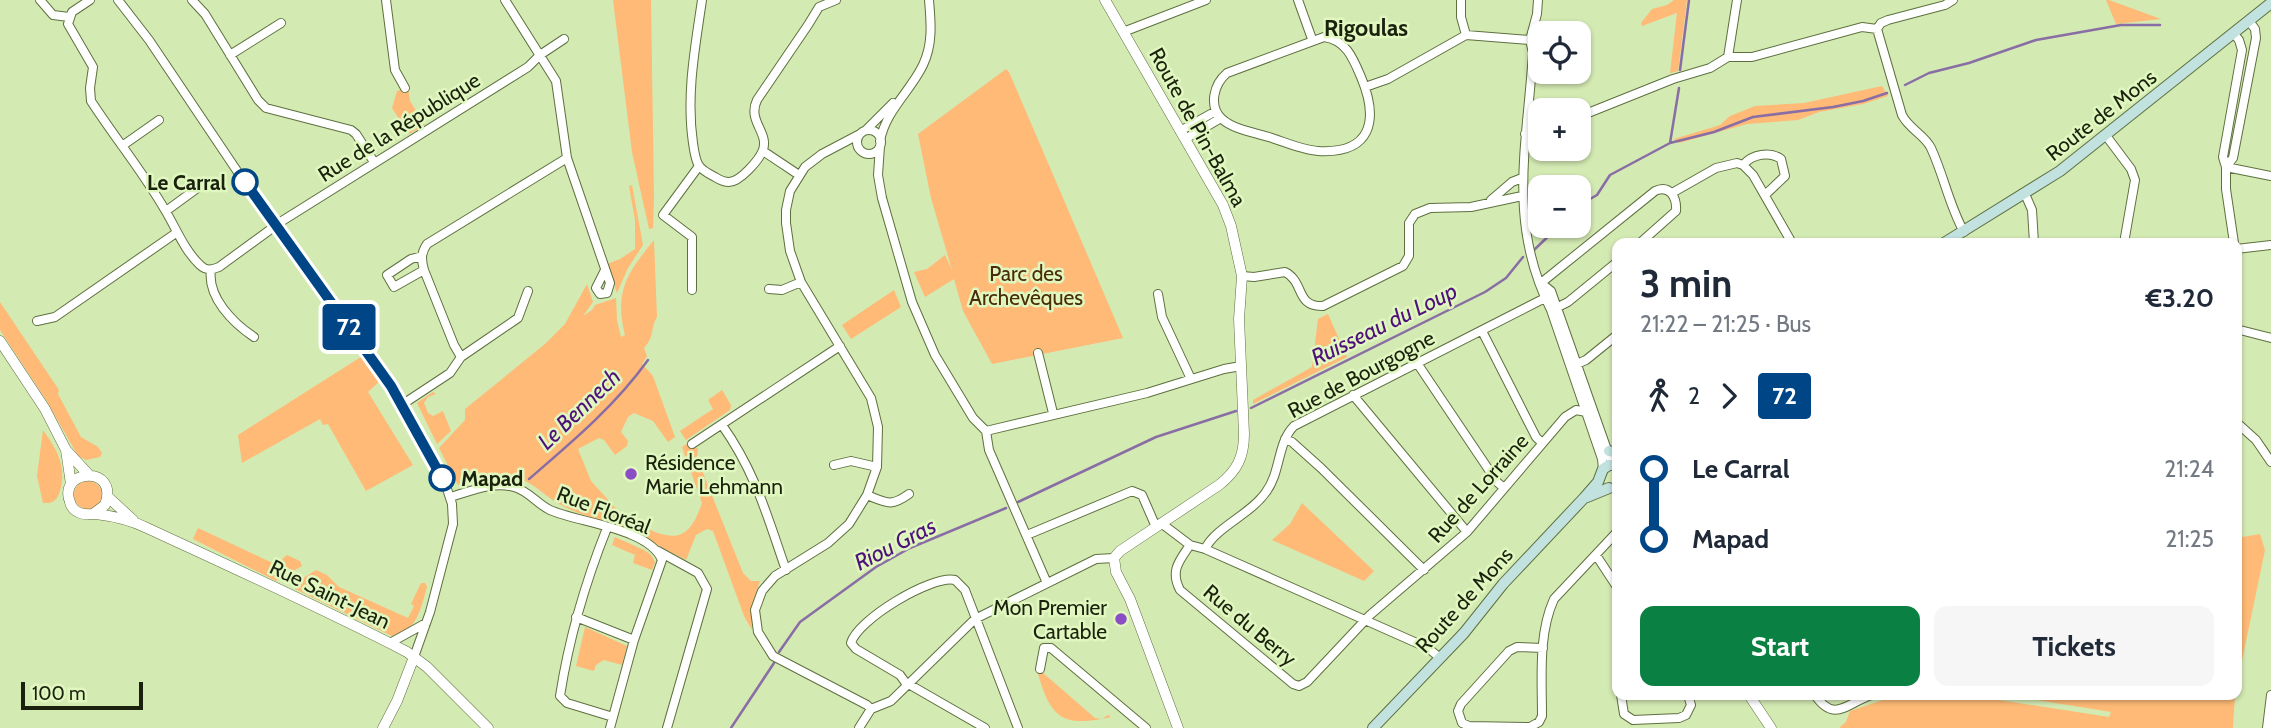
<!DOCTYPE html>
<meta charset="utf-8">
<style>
:root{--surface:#fff;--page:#f6f6f7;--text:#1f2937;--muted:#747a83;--accent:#0b8043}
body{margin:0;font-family:Cabin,sans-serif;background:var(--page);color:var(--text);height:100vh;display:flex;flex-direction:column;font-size:26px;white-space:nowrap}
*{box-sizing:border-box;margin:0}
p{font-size:23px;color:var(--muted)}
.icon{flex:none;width:38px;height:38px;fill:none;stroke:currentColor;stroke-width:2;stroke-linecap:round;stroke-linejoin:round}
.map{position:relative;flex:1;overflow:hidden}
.sheet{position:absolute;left:1612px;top:238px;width:630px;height:462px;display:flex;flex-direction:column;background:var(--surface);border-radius:14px;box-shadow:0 2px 5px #0004}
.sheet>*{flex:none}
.badge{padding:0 14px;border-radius:5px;font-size:24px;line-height:46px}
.tools{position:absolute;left:1528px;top:21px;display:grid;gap:14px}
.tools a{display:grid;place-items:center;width:63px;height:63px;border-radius:14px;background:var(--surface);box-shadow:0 2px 5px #0004;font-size:35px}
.scale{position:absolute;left:21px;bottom:18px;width:122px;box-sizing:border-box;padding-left:7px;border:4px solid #1a210d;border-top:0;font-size:19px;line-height:24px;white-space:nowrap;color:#1a210d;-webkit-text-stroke:5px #e1f7c0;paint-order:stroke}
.map>.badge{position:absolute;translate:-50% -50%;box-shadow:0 0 0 4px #fff}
.legs{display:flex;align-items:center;gap:10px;height:77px;padding:0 28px;font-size:23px}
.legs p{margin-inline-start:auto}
.overview{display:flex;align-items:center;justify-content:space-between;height:119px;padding:0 28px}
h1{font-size:38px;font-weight:700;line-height:52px}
.primary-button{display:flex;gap:14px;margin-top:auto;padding:14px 28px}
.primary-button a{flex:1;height:80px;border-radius:14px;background:var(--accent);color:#fff;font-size:28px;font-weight:700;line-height:80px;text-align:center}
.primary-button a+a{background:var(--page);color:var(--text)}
ul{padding:0 28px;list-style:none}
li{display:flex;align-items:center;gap:24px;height:70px;font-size:26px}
li i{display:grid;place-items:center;width:10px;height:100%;margin:0 9px;background:currentColor}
li i::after{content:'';width:18px;height:18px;margin:-9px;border:5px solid;border-radius:50%;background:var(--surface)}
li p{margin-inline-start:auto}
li:first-child i{background:linear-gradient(#0000 50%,currentColor 0)}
li:last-child i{background:linear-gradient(currentColor 50%,#0000 0)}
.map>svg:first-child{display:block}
.green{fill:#feba76}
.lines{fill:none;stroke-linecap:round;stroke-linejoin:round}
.stream{stroke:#896da5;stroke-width:2.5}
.minor-casing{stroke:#5e703f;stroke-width:10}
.tertiary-casing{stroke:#5e703f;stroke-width:11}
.secondary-casing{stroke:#5e703f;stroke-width:12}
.minor{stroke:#fff;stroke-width:8}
.tertiary{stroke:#fff;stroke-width:10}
.secondary{stroke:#c1e2df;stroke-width:10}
.line-1-casing{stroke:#fff;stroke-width:16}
.line-1{stroke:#004687;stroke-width:10}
.stop-1-dot{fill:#fff;stroke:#004687;stroke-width:3.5}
.poi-dot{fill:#8b4dc3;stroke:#e1f7c0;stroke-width:2.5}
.labels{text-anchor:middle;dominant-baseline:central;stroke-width:5;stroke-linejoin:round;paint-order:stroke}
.street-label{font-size:21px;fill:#1a210d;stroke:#e1f7c0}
.stop-label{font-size:21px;font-weight:bold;fill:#1a210d;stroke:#e1f7c0;text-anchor:end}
.park-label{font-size:21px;fill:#4a2c09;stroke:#e1f7c0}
.poi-label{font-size:21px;fill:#1a210d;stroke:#e1f7c0;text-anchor:start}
.neighbourhood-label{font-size:23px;font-weight:bold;fill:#1a210d;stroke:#e1f7c0}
.water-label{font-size:23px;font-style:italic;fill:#4e117a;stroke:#e1f7c0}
</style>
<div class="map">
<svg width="2271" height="728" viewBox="0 0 2271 728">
<rect width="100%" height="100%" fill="#d4eab3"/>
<!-- green -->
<path class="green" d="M613,0h38l3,197 -1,31 -4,1 -17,-77z
M1674,0h13l-9,71 -8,2 7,-60 -35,13 -1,-3 11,-14 15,-4z
M2106,0h3l52,19 -45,5z
M1006,69l3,3 114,266 -131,26 -29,-53 -9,-32 -29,18 -11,-25 13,-3 18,-14 7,15 -21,-72 -13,-64z
M1882,86l6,10 -25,8 -44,8 -21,8 -51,4 -68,19 -5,-4 46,-14 10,-9 25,-10 49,-3z
M408,87l2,14 15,24 -16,9 -17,-26 5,-17z
M632,185l11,60 -15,23 -11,25 -10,-29 13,-5 15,-10v-29l-6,-34z
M654,240l3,77c-7,12 -2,19 -13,31l3,8 -5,8 11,12 22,61 -7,5 -15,-21 -19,-8 -6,4 -7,15 7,9 -1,5 -12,9 -11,-15 -5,-2 -21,11 13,32 40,44 -6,3c-20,-7 -43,-12 -62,-22 -13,-6 -23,-17 -36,-24 -22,-12 -46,-2 -69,3l-19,-37 26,-28v-11l80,-65 20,-20 22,-40 6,18 -10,14 9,-6 3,-5 21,-7 1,22 4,17 4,-2c-11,-43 2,-62 29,-95z
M894,290l7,17 -50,32 -9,-14z
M0,302l59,88 -1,4 23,43 17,10 4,6 -2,4 -14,3 -8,-4 -32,-56 -46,-70z
M1328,314l19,43 -94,47v-4l59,-33 6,-48z
M364,355l18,24 -14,13 45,73 -47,26 -38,-67 -5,1 -3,-6 -78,44 -4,-28z
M722,390l9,15 -1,5 -44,30 -6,-9 33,-22 -5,-9z
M433,392l3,2 -8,3 -4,6 4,10 5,3 10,-5 8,20 -14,13 -20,-41z
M43,430c13,18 23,35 18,57 -3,12 -6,17 -18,16l-6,-27z
M690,442l3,6h5l-1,10 46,115 8,8h9c-6,17 -10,30 -8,49l-8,-14 -31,-85 -6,-2 -11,6 -10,25 -50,-26 5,-8c34,16 48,15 61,-23l-20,-56z
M74 495a14 14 0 1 1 28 0a14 14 0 1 1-28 0Z
M1302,503l72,68 -10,10 -92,-41 18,-16z
M198,528l81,38 4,-8 4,-3 13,6 2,5 -26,15 -83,-42z
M2260,534l5,16 -28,135v-147z
M615,537l29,13 7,5 4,7 -3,8 -19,-7 2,-8 -23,-10z
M316,570l11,5 12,12 69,31 6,-12 -3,-2 10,-21h4l2,4c-6,20 -10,46 -35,49l-97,-47 4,-8z
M585,627l42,19 -5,19 -18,-5 -8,5 -2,6 -18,-5z
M1042,672l53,46 7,1 6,-4 3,2c-49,11 -60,1 -73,-43z
M1898,695h69l142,22 2,-5 -106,-17h230l-2,33h-394l7,-6 4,-11z"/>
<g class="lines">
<!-- stream -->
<path class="stream" d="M1680,70l9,-70
M1905,85l24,-12 40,-10 67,-23 85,-15h39
M1670,143l9,-55
M1578,206l19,-11 13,-20 60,-32 44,-11 39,-15 80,-10 30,-6 24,-8
M1534,250l25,-24
M1251,408l234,-116 21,-14 17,-21
M529,479c43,-37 86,-73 119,-119
M1018,502l138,-65 80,-26
M779,652l21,-30 76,-55 34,-19 96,-40
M731,728l43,-65"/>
<!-- minor casing -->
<g class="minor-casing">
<path id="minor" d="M40,0l13,15 16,2
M90,0l-18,12 -4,12 25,43 -3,21 1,13c24,37 52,71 74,109 11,18 19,40 35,55 6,6 12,5 19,2l63,-46 246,-154 12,-12 24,-16
M118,0l31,40 115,171 127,175 56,103 5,15 1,20 -23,88 -16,45
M192,0l13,14 53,86 8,8 85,22 5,4 18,28
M386,0l9,70 10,18
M505,0l51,81 11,77 43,125 -3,10 -7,1 -4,-6 9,-18
M702,0c-7,48 -16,95 -9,143 1,7 2,15 5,21 3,6 11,10 17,13 5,3 8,5 14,5 11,0 30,-22 34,-32 6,-18 -16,-29 -6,-50l51,-75 11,-18 17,-7
M1298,0l14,39
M1461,0v17l5,18
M1538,0l-1,14 -7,26 3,13c-6,93 -26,170 18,257l51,149 1,10
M1877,29l25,86c7,14 23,20 29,33 13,28 18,57 33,84
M1123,32l83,-32
M2234,34l5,6 3,10 -19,107 3,10v22l8,54
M1324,37c22,3 29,21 37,40 18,43 11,77 -43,74 -15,-1 -31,-8 -46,-13 -15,-5 -38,-8 -50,-19 -14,-13 -8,-35 5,-46z
M230,55l51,-32
M1728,57l9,-57
M1365,87l23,-8 78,-44 64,5
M1578,117l95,-38 37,-11 18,-11h24l110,-30 15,2 4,-6 7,-3 57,-15 8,-5
M1527,120l13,4
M866,130l27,-27
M857 142a12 12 0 1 1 24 0a12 12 0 1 1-24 0Z
M1180,131l36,-20
M860,134l-38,20 -17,13 -15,24 -4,19v13l4,28 11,31 70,116 7,29 -1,40 -10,28 -18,29 -21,19 -53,33 -13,15 -7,19 3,22 15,24 94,49 4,4
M1525,134l15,-4
M2107,137l24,32 4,11 -11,63
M1185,139l36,-21
M880,141c6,-31 30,-49 43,-76 10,-21 8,-42 6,-65
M122,146l37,-26
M880,146l-2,29 4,23 30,104 23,53 38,63 13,13 3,19 58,133
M763,151l36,24
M1743,165c9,-11 27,-14 38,-6l4,17 -20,19
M2226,167l7,-9 23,-120 -1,-9 -6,-8
M2226,167l45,9
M1672,193l44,-25 21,-5 6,2 10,10 39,68
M2025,194l7,16 2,33
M1491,200l21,-18 10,-4
M166,211l37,-27
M2236,249l35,-4
M422,256l-11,3 -24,16 7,12 30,-17
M211,270c-4,27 22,53 43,67
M1242,276l12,1 31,-5c20,10 10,35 38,34l80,-40 6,-10v-33l6,-9 15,-6 41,-1 51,-11
M1541,283l114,-92c15,-7 22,7 21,20l-36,32
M1541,283l10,8 6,17 55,156
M769,289l13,1 19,-8
M692,290v-53l-29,-22 36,-49
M1158,294l4,23 29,62
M1554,309l14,-7 49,-40
M37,321l18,-4 121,-84
M2236,329l35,9
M1482,331l54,106 6,6
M1038,353l15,60
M461,357l57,-39 10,-27
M1417,363l80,119 7,6
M1577,364l9,-4 31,-25
M1353,395l114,137
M403,404l47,-31 11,-16 -7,-12 -30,-75c-3,-11 -3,-17 3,-26l140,-86
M2236,422l20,18 15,22
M722,425c34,48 45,91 64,145
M986,431l161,-38 77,-24 17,-3
M1285,439l7,3 29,26 103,102
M692,444l148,-98
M834,465l17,-4 26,6
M867,495c20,8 24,12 42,-1
M451,497c20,-6 42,-16 63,-10 15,4 23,17 36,23 29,13 99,18 112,50l-28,80 -24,88
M1161,523l29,22 15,4 223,99 12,10
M607,528c-22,55 -38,110 -47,168l7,7 46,14
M1027,535l105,-44 10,4 14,32
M1190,545c-11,16 -20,26 -10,45l113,94 6,2 8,-4 63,-67 97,-83 98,-115 11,-7 10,2
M1205,549c11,-22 45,-34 61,-57 15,-20 11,-49 28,-66l251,-128
M658,551l40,22 9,16 -40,139
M1596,555l21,32
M576,617l58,23
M390,643l36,-20
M1543,648l-26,-1 -8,4 -48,53 -3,7 4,12 7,3 61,1 9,-5 3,-6c0,-38 -4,-82 12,-117l63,-67
M1040,669l4,-21h7l95,80
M1621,695l3,19 9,6 46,-2 7,-3 5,-10 -3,-10
M1815,695c19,28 31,9 56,0
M859,728l12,-19 20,-8 84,-82 121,-60 18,-1
M985,728l-80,-46 -5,-7 -44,-26 -5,-6c6,-23 80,-68 104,-63l10,10 53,138
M2267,728l4,-33"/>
</g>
<!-- tertiary casing -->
<g class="tertiary-casing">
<path id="tertiary" d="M1105,0l118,205 8,21 11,50 -3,43 5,115c0,23 -7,37 -25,51l-99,66 -6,7 2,14 14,27 48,129
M0,341l45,68 21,41 23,25
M66,450l5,34
M108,497l25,23
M93,514l12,-9c15,-41 -48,-36 -35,-3 1,5 5,9 10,11 5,2 11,1 16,1 17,2 35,6 51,14 87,40 175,80 260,124l20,15 61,61
M1749,695l22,33
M383,728l14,-27 17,-44"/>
</g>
<!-- secondary casing -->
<g class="secondary-casing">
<path id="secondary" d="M1944,243l116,-72 211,-168
M1609,451l8,2
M1587,497l22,-9
M1373,728l91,-95 39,-49 81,-86 14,-16 5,-13 6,-4h8"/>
</g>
<!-- minor -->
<use href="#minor" class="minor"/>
<!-- tertiary -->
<use href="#tertiary" class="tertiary"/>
<!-- secondary -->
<use href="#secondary" class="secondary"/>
</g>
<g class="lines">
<!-- line-1 casing -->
<g class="line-1-casing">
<path id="line-1" d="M245,182l146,204 51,92"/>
</g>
<!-- line-1 -->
<use href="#line-1" class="line-1"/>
</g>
<!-- markers -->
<g class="stop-1-dot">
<circle cx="245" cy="182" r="12"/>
<circle cx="442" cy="478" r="12"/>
</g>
<g class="poi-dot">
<circle cx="631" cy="474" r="7"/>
<circle cx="1121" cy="619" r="7"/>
</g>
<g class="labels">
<!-- street labels -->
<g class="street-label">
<text transform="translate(2101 115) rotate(-38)">Route de Mons</text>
<text transform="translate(399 127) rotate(-32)">Rue de la République</text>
<text transform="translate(1198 127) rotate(61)">Route de Pin-Balma</text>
<text transform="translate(1361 374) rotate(-28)">Rue de Bourgogne</text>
<text transform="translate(1478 488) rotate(-48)">Rue de Lorraine</text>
<text transform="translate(604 510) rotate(21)">Rue Floréal</text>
<text transform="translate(330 594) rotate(26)">Rue Saint-Jean</text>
<text transform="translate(1464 600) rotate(-48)">Route de Mons</text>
<text transform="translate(1250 625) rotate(40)">Rue du Berry</text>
</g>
<!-- stop labels -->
<g class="stop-label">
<text x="226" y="182">Le Carral</text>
<text x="461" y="478" text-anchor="start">Mapad</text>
</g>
<!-- park labels -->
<g class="park-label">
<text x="1026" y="273">Parc des<tspan x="1026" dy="24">Archevêques</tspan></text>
</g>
<!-- poi labels -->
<g class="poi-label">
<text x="645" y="462">Résidence<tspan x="645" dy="24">Marie Lehmann</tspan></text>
<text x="1107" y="607" text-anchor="end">Mon Premier<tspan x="1107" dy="24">Cartable</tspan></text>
</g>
<!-- neighbourhood labels -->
<g class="neighbourhood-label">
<text x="1366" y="28">Rigoulas</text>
</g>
<!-- water labels -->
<g class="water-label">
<text transform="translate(1384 324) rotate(-26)">Ruisseau du Loup</text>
<text transform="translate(579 409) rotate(-44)">Le Bennech</text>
<text transform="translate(895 544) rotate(-27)">Riou Gras</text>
</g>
</g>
</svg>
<div class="tools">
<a><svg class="icon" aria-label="locate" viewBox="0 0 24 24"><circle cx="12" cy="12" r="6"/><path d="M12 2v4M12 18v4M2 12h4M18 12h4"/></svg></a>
<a>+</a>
<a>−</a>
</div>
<div class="scale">100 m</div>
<b class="badge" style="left:349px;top:327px;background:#004687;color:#fff">72</b>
<section class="sheet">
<div class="overview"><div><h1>3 min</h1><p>21:22 – 21:25 · Bus</p></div><b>€3.20</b></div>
<div class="legs"><svg class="icon" aria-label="walk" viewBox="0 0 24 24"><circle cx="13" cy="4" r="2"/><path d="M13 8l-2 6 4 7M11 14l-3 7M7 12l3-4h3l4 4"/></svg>2<svg class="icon" aria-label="forward" viewBox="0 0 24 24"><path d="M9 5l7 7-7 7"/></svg><b class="badge" style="background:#004687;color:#fff">72</b></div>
<ul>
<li><i style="color:#004687"></i><b>Le Carral</b><p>21:24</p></li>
<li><i style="color:#004687"></i><b>Mapad</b><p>21:25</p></li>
</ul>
<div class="primary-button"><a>Start</a><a>Tickets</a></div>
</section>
</div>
